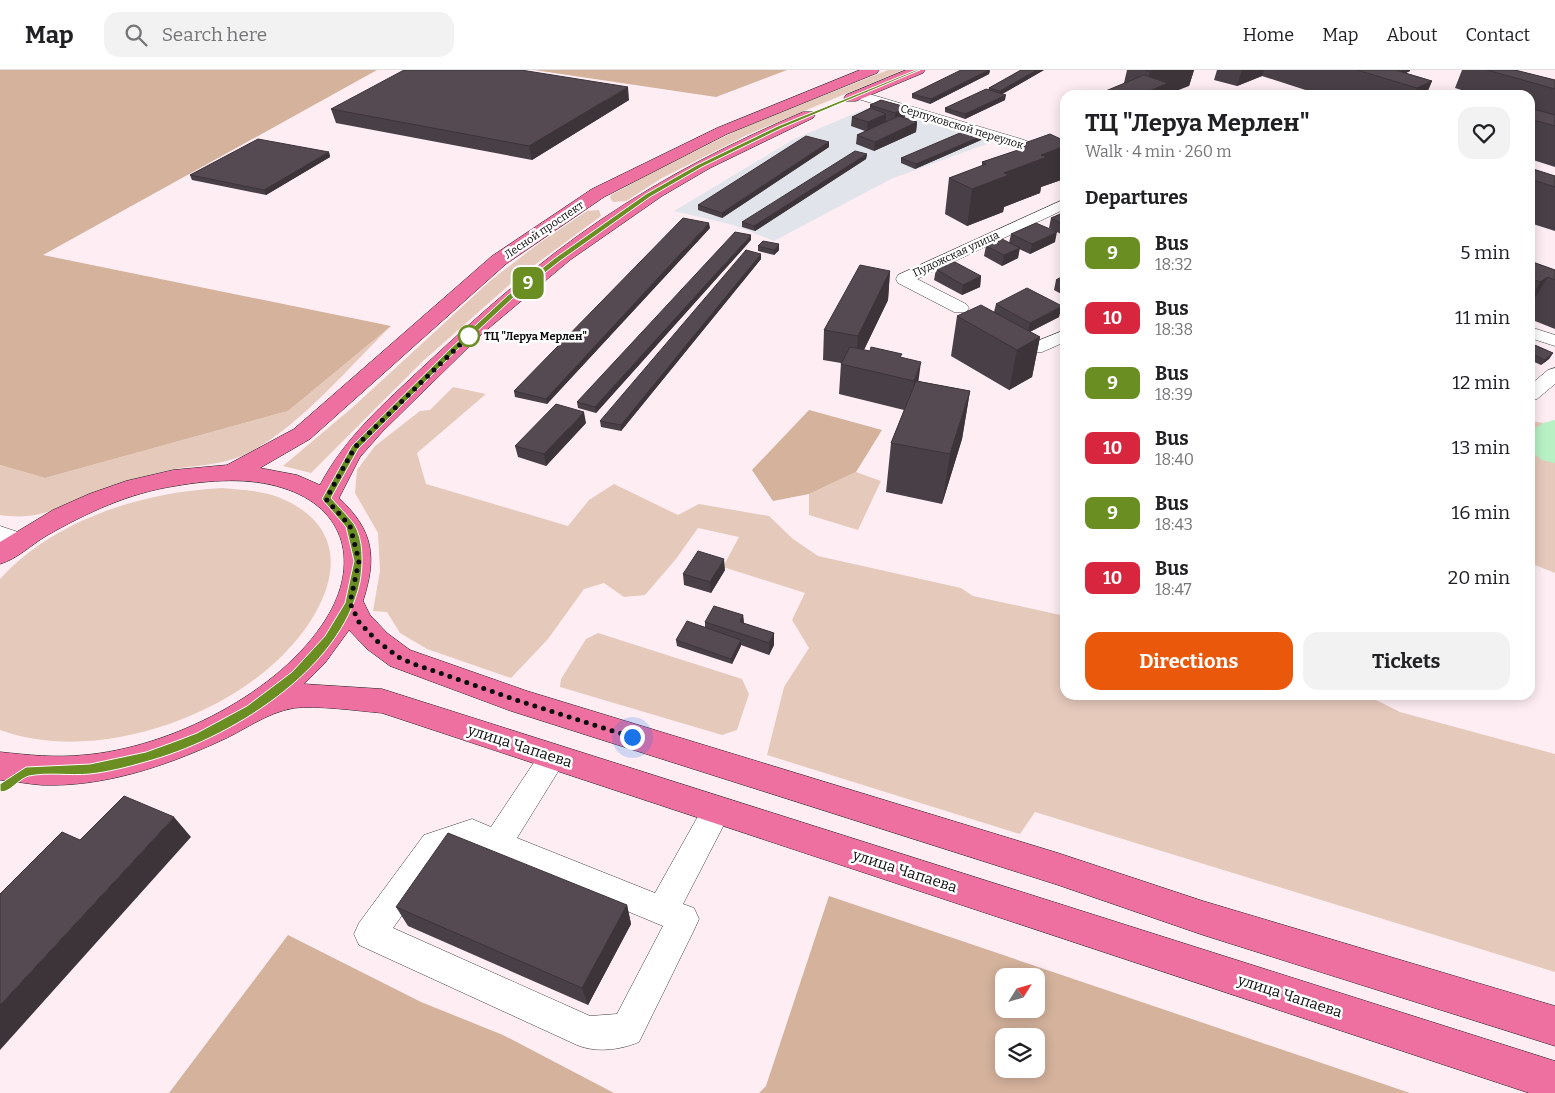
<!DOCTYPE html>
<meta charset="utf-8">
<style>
:root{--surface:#fff;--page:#f2f2f2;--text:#202124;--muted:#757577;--line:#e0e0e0;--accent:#ea580c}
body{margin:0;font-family:Bitter,serif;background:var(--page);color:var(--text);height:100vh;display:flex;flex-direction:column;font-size:19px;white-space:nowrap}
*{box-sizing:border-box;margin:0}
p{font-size:16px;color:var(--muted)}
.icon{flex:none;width:28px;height:28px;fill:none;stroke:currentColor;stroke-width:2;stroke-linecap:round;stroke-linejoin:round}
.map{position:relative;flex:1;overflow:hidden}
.details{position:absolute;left:1060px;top:20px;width:475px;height:610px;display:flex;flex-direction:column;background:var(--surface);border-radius:15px;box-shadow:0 2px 12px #0003}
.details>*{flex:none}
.badge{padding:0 10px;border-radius:8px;font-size:18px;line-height:32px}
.needle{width:32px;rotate:53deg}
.controls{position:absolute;left:995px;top:898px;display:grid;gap:10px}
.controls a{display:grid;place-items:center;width:50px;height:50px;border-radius:10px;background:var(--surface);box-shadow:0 2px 12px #0003;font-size:25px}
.you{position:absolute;width:25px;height:25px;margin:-12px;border:4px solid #fff;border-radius:50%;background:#1a73e8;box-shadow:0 0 0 8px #1a73e833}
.map>.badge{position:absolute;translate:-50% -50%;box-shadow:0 0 0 2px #fff}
h2{padding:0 25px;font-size:19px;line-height:45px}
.round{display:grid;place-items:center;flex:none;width:52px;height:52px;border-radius:15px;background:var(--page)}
.headline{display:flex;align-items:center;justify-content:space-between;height:85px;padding:0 25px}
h1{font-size:24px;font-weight:700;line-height:38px}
.primary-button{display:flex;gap:10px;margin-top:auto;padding:10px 25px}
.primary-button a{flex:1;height:58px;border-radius:15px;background:var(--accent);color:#fff;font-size:20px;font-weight:700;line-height:58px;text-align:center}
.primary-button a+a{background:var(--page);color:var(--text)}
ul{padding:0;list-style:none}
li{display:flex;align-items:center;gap:15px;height:65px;padding:0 25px}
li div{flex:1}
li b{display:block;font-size:19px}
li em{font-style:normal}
li .badge{min-width:55px;font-weight:700;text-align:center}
header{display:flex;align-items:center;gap:30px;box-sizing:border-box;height:70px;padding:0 25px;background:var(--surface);border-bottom:1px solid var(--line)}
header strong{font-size:24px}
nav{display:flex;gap:28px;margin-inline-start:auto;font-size:18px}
.search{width:350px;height:45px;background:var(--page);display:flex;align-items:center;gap:12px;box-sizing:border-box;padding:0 18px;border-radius:15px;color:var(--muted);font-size:19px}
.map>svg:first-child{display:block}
.industrial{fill:#e2e4eb}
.green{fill:#e5c9bb}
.forest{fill:#d4b29c;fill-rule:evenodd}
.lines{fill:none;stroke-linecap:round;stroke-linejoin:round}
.river{fill:#b7f1c4;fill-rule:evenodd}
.minor-casing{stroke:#404040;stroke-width:1}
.tertiary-casing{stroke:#404040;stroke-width:1}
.primary-casing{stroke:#1e1e1e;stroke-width:1}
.minor{fill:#fff;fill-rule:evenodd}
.tertiary{fill:#fff;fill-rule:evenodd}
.primary{fill:#ed70a1;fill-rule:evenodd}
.wall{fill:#494047}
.shaded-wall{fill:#3c3439}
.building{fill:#554a52;stroke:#3c3439}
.line{fill:#6b8e23;stroke:#fff}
.walk{stroke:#0d0d0d;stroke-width:5;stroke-dasharray:0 9}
.stop-dot{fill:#fff;stroke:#6b8e23;stroke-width:2.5}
.labels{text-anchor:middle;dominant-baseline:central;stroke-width:5;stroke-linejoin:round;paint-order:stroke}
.far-street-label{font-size:11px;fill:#0d0d0d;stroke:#fff}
.far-stop-label{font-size:11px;font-weight:bold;fill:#0d0d0d;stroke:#fff;text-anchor:start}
.near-street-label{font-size:15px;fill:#0d0d0d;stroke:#fff}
</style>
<header>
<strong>Map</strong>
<div class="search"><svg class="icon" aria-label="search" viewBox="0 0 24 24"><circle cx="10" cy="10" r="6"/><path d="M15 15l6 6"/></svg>Search here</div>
<nav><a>Home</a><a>Map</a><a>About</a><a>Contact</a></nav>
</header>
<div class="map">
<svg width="1555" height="1023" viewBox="0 0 1555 1023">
<rect width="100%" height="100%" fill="#feeef4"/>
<!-- industrial -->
<path class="industrial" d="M872,36l123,35 -104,38 -117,62 -41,-16 -59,-14 120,-72z"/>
<!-- green -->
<path class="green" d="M888,0h15l-154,64 -87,44 -36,23 -13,1 -3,-4 1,-3 40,-22 91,-45z
M599,140l2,6 -84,62 -94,83 -112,112 -28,-7 70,-59 137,-126 48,-37 49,-33z
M391,256c-43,42 -94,104 -147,129 -24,11 -50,10 -74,15 -22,5 -45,11 -66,19 -40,13 -57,33 -104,26v-50l45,13 243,-67z
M453,317l33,7 -69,59 9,31 142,42 21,-26 25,-16 64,31 21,-11 70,12 24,23 25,17 143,32 12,8 92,20v79h301l34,17 155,42v218l-520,-160 -15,22 -253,-79 17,-68 25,-39 -17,-28 13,-27 -82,-26 16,-30 -41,-9 -22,31 -31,36 -21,2 -20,-14 -20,6 -36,50 -37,39 -84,-29 -27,-16 -13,-21 -14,-1 7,-40 -2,-38 -23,-40 2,-23 18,-24 45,-35 10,-1z
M1530,351l14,2 11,9v141l-25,-10z
M856,402l25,9 -23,49 -49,-15v-21z
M222,418c18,2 38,2 56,9 83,33 55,108 5,158 -67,67 -192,108 -283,75v-151c55,-60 143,-87 222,-91z
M598,563l144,46 7,15 -12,36 -15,5 -162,-48 1,-8 25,-40z"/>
<!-- forest -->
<path class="forest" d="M0,0h377l-334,185 348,71 -103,85 -243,67 -45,-13z
M534,0h253l-71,27z
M809,340l73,20 -26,42 -47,22 -36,7 -21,-31z
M829,826l581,197h-651l7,-7zM1004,906h32v33h-32zM1004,966h32v33h-32z
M288,865l133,67 82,33 111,58h-445z"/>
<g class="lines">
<!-- river -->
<path class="river" d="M1555,350v43l-13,-3 -12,-10v-18l13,-9z"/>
<!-- minor casing -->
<g class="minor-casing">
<path id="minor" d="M859,21l162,48 44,16v9l-54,-19 -156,-47 -2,-3 2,-3z
M1065,129v10l-148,70 49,25 3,4 -3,4h-12l-56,-29 -2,-4 2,-4z
M1530,257l25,8v11l-25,-8z
M1065,260v12l-23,10h-12l-3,-4 3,-4z
M1555,298v16l-18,15 -7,2v-16l18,-15z
M553,675l10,4 4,8 -50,81 138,55 51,-91 10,-4 10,4 5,9 -48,93 11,4 5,11 -5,11 -55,112c-19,8 -43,11 -62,3l-218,-100 -5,-11 5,-11 65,-88 48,-16 19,8 52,-78zM471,776l192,80 -46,88 -27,2 -197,-88 52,-73z"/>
</g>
<!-- tertiary casing -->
<g class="tertiary-casing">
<path id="tertiary" d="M0,456l27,9 4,6 -4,6 -9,3 -18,-5z"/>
</g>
<!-- primary casing -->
<g class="primary-casing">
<path id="primary" d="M860,0h19l-2,3 -150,61 -123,63 -98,67 -196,175 -50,29 37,7 23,10c26,-49 64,-81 104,-119 57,-53 114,-104 178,-147 64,-43 131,-77 201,-107h10l2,3 -2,3 -103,50 -48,28 -92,64 -87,73 -100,98 -23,26 -21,41c35,33 38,59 24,103l7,14 17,18 23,17 117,41 531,162 145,48 352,105v40l-352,-111 -145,-50 -547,-174 -121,-45 -23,-17 -18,-19 -24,33 -21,21 78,5 1173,372v32h-26l-1147,-380c-23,-2 -66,-8 -88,-5 -29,5 -50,23 -76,34 -55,25 -115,45 -176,43 -14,-1 -28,-4 -42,-5v-28c28,3 55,6 84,3 85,-7 196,-62 242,-136 34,-54 21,-111 -43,-131 -34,-11 -73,-8 -108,-2 -46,7 -89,27 -129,50 -15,9 -29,23 -46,28v-22l53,-32 36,-16 37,-13 47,-11 54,-5 67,-36 198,-173 100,-67 125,-61z
M906,0h19l-2,3 -67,28h-10l-2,-3 2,-3z"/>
</g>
<!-- minor -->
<use href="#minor" class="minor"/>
<!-- tertiary -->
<use href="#tertiary" class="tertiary"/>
<!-- primary -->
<use href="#primary" class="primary"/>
</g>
<!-- wall -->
<path class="wall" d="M990,0l-1,4 -59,30 -18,-6v-4z
M1021,0h23l-42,24 3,6 -40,19 -20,-7v-4l43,-18 1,-2z
M1127,0h67l-5,16 -65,-3z
M1217,0h193v1l-4,2 26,8 -6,14h-105l-59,-19 -25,10 -23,-6z
M1462,0h53l40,10v87l-25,-8v-64h-53l-22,-7z
M629,30l-97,60 -196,-37 -5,-14z
M881,30l24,17h-2l14,5 -1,10 -42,19 -18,-7 1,-9 8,-4 -14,-5 1,-9 18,-9v-3z
M982,66l-1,4 -66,29 -14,-6v-5z
M1065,71v32l-1,6 -23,8 -1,6 -36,14 -1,5 -36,14 -22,-12 4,-36 33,-12v-4l36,-12 1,-5z
M829,72v5l-107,71 -24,-8v-5z
M329,82l1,5 -64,38 -74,-15 -2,-5z
M867,84l-1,5 -111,72 -13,-4v-5z
M1530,98l25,8v55l-25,-8z
M1065,142v24l-16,-8 2,-10z
M710,158l-163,176 -32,-7 -1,-6z
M1011,164l44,8 -25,12 -11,-5 -1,9 -16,8 -18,-10 2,-10 23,-3z
M751,170l-155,173 -18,-5 -1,-6z
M758,176l21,4 -5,5 -16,-4z
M761,184v5l-140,172 -20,-4 -1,-6z
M1064,185h1v12l-3,-1z
M1530,191l25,9v59l-25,-10z
M936,199l45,7 -1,11 -18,8 -28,-15z
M890,201l-2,29 -24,50 37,8 17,23 52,10 -8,48 -20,65 -56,-12 5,-49 13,-33 -65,-16 2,-31 -18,-3 1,-30z
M1065,205v21l-11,-6 2,-10z
M996,234l63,13 -29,15 10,5 -8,40 -23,13 -58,-34 6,-40 37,-4z
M1530,273l23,10 -4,6 -8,6 -11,-5z
M586,353l-40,43 -28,-9 -3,-11z
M725,500l-14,23 -27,-8 -1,-11z
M743,545l1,8 30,10v12l-5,10 -28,-10 -9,19 -55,-18 -1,-6 29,-12v-6z
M627,835l4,19 -43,81 -180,-79 -12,-19z"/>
<!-- shaded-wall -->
<path class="shaded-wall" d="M990,0l-1,4 -59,30 1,-5z
M1037,0h7l-45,26 1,-5z
M1155,0h39l-5,16 -23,9h-26l5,-2 5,-21z
M1242,0h22l-2,6 -25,10z
M1402,0h8v1l-11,5z
M1432,11l-6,14h-12l3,-7z
M628,17l1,13 -97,60 -3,-14z
M1006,25l-1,5 -40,19v-5z
M906,37l-1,10 -11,5 1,-9z
M886,44v9l-19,9 1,-10z
M917,52l-1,10 -42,19 1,-9z
M982,66l-1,4 -66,29 1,-5z
M829,72v5l-107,71v-5z
M1065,76v27l-1,6 -23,8 -1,6 -36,14 -1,5 -36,14 5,-37 69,-34z
M329,82l1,5 -64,38 -2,-5z
M867,84l-1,5 -111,72 -1,-5z
M709,153l1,5 -163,176 -1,-5z
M1057,162l-2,10 -25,12 2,-10z
M751,165v5l-155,173 -1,-6z
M779,174v6l-5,5v-5z
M1020,178l-2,10 -16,8 2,-11z
M761,184v5l-140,172v-6z
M890,201l-2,29 -32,66 2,-30z
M981,206l-1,11 -18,8 1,-10z
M1548,207l-18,29v-6l10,-18z
M1062,236l-3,11 -32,16 3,-10z
M1040,267l-8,40 -23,13 8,-40z
M1553,283l-4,6 -8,6 4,-5z
M921,292l-4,30 -6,19 3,-30z
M970,321l-8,48 -20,65 8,-50z
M584,342l2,11 -40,43 -2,-12z
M724,489l1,11 -14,23 -1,-11z
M743,545l1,11 -4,-4z
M774,563v12l-5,10v-12z
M741,570v6l-9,18 -1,-5z
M174,747l17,20 -191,213v-45z
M627,835l4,19 -43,81 -6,-17z"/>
<!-- building -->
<path class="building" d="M404,0h117l107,17 -99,59 -198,-37z
M961,0h28l-58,29 -19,-5z
M1021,0h16l-37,21 -11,-3z
M1145,0h10l-5,2z
M1357,0h38l37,11 -15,7z
M1487,0h28l40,10v9z
M1144,5l24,8 -28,12h-44z
M986,19l20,6 -41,19 -20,-6z
M1481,23l6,2h-10z
M881,30l25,7 -11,6 -25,-8z
M871,38l15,6 -18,8 -16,-5z
M1530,38l25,7v11l-25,-7z
M899,46l18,6 -42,20 -18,-7z
M967,60l15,6 -66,28 -15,-6z
M1050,64l15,7v5l-24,9 6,2 -43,16 5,2 -37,14 -23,-11 37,-14 -4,-2 42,-14 -5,-3z
M806,66l23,6 -107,71 -24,-8z
M258,69l71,13 -65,38 -74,-15z
M855,81l12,3 -113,72 -12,-4z
M1530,98l25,8v11l-25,-8z
M1065,142v13l-14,-7z
M683,148l26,5 -163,176 -32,-8z
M1036,153l21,9 -25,12 -21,-10z
M735,162l16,3 -156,172 -18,-5z
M1002,169l18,9 -16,7 -18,-9z
M763,171l16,3 -5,6 -16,-4z
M746,180l15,4 -140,171 -21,-4z
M953,191l28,15 -18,9 -27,-16z
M1530,191l25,9v10l-7,-3 -8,5 -10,-4z
M860,195l30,6 -32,65 -34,-6z
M1065,205v9l-9,-4z
M1027,218l35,18 -32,17 -34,-19z
M981,235l59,32 -23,13 -60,-34z
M1530,273l23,10 -8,7 -15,-7z
M850,277l20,4 1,-4 31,7 -2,3 21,5 -7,19 -73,-17z
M916,311l54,10 -20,63 -59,-11z
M556,334l28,8 -40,42 -29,-8z
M698,481l26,8 -14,23 -27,-8z
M714,536l29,9 -3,7 34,11 -5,10 -64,-21z
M687,551l54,19 -10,19 -55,-19z
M124,726l50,21 -174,188v-111l62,-62 18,8z
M448,763l179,72 -45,83 -186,-81z"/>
<!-- line -->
<path class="line" d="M916,0h4l-138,58 -80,39 -52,30 -90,64 -47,37 -58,54 -97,97 -27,49c7,8 16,17 23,26 10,16 9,41 6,58 -19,89 -132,158 -215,180 -17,5 -37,10 -55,12 -20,2 -42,-2 -61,2 -11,3 -21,19 -29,15v-7l26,-17 64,-3 56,-12 33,-12 18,-7 50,-27 45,-34 33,-36 20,-33 9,-42 -8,-34 -24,-28 30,-53 98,-97 58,-54 47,-37 91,-64 51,-29 81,-39z"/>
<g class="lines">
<!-- walk -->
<path class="walk" d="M469,266l5,-5 -119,116 -29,52 24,27 9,35 -9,42 9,19 18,19 23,17 14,6 108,38 110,35"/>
</g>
<!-- markers -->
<circle class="stop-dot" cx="469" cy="266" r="10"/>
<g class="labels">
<!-- far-street labels -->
<g class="far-street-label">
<text transform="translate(962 57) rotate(17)">Серпуховской переулок</text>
<text transform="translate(544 160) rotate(-34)">Лесной проспект</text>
<text transform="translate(956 184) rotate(-25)">Пудожская улица</text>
</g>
<!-- far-stop labels -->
<g class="far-stop-label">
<text x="484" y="266">ТЦ "Леруа Мерлен"</text>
</g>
<!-- near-street labels -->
<g class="near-street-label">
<text transform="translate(520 676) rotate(18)">улица Чапаева</text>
<text transform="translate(905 801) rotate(18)">улица Чапаева</text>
<text transform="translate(1290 926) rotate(18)">улица Чапаева</text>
</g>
</g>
</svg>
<div class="controls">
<a><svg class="needle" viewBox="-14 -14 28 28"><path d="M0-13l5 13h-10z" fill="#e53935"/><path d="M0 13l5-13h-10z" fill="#757577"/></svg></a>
<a><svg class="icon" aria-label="layers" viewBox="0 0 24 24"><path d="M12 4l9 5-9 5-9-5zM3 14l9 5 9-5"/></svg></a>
</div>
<div class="you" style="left:632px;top:667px"></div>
<b class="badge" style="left:528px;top:213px;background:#6b8e23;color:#fff">9</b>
<section class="details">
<div class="headline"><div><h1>ТЦ &quot;Леруа Мерлен&quot;</h1><p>Walk · 4 min · 260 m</p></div><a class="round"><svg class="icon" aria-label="heart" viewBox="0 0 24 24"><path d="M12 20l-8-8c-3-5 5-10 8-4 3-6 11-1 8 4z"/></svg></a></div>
<h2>Departures</h2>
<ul>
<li><span class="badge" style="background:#6b8e23;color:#fff">9</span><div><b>Bus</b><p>18:32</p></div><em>5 min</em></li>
<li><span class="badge" style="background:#d7263d;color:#fff">10</span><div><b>Bus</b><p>18:38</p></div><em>11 min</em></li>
<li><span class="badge" style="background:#6b8e23;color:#fff">9</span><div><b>Bus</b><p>18:39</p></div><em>12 min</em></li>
<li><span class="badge" style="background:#d7263d;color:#fff">10</span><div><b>Bus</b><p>18:40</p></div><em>13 min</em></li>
<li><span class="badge" style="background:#6b8e23;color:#fff">9</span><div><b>Bus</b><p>18:43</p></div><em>16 min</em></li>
<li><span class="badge" style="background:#d7263d;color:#fff">10</span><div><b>Bus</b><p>18:47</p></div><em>20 min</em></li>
</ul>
<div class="primary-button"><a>Directions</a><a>Tickets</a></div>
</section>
</div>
